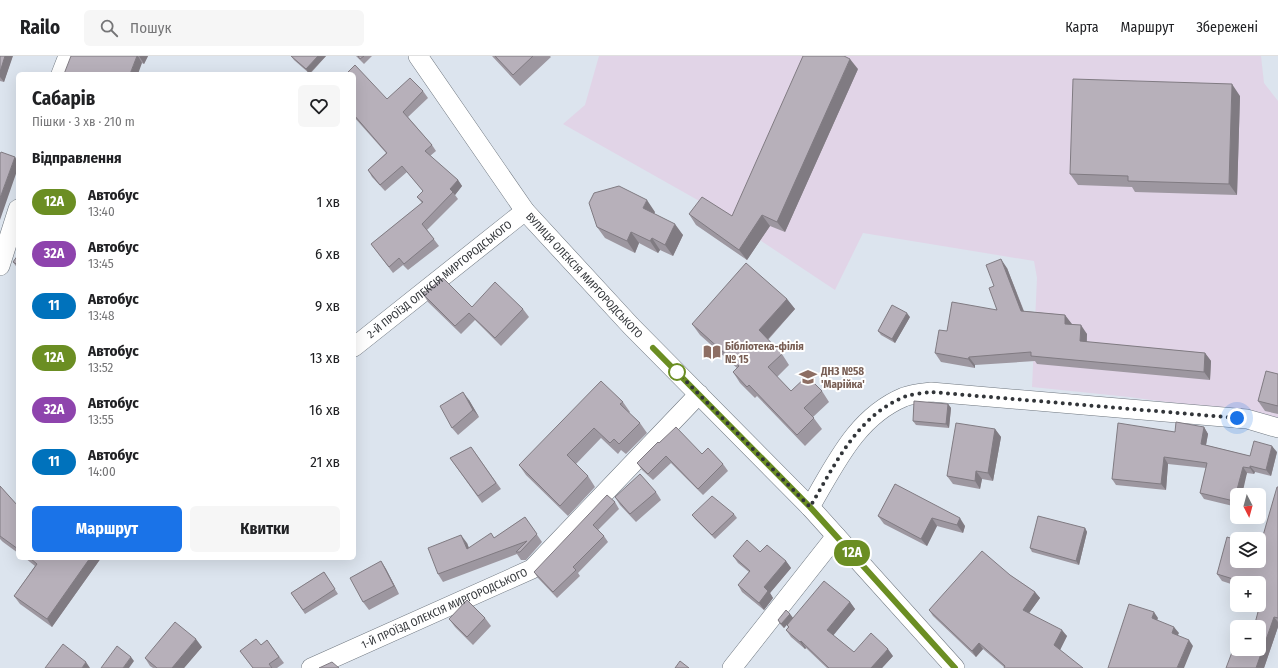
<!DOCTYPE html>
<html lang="uk">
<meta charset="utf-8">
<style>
:root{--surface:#fff;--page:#f6f6f6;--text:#202124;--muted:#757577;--line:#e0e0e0;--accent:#1a73e8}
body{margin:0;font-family:"Fira Sans Condensed",sans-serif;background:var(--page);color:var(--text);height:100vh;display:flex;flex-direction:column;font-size:15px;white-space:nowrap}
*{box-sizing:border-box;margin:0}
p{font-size:13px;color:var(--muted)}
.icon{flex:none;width:22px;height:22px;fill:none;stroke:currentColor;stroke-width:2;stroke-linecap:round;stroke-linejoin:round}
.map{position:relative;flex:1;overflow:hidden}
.drawer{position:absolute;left:16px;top:16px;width:340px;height:488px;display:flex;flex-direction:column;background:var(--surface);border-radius:6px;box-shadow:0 4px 16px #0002}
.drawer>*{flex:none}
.badge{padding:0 8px;border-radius:13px;font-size:14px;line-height:26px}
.needle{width:26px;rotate:174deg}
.fabs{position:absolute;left:1230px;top:432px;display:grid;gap:8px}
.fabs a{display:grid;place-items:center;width:36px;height:36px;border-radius:6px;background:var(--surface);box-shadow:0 4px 16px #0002;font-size:20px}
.you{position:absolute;width:20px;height:20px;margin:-10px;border:3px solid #fff;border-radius:50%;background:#1a73e8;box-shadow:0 0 0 6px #1a73e833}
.map>.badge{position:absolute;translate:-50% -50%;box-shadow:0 0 0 2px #fff}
h2{padding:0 16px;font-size:15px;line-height:36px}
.round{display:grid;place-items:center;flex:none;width:42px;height:42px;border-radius:6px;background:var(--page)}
.summary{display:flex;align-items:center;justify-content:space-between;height:68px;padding:0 16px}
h1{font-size:19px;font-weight:700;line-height:30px}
.primary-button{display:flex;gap:8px;margin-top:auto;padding:8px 16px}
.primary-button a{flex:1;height:46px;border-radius:6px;background:var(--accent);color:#fff;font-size:16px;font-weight:700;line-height:46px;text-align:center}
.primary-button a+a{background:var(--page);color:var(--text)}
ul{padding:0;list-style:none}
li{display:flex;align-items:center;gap:12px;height:52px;padding:0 16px}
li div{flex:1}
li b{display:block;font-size:15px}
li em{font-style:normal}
li .badge{min-width:44px;font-weight:700;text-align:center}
header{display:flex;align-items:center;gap:24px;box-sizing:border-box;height:56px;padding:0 20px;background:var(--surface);border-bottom:1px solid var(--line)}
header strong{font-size:19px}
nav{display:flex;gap:22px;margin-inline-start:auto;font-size:14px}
.search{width:280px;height:36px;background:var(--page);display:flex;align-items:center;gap:10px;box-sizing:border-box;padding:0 14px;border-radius:6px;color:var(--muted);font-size:15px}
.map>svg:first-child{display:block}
.industrial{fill:#e1d4e7}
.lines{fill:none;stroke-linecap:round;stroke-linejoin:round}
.minor-casing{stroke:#6e767f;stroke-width:20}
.minor{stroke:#fff;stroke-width:19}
.wall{fill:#9d97a0}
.shaded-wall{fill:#807b82}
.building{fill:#b7b0ba;stroke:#807b82}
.line-casing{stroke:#fff;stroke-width:9}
.line{stroke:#6b8e23;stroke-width:6}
.walk{stroke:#323539;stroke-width:4;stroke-dasharray:0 7.2}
.stop-dot{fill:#fff;stroke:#6b8e23;stroke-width:2}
.labels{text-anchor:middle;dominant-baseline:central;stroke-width:4;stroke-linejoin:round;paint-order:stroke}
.street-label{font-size:11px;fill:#323539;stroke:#fff}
.education-label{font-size:11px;font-weight:bold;fill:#785e54;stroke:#fff;text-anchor:start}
</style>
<header>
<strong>Railo</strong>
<div class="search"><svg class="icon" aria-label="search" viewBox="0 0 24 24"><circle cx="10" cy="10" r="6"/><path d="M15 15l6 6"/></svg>Пошук</div>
<nav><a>Карта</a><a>Маршрут</a><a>Збережені</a></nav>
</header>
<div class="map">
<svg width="1278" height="612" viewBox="0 0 1278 612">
<rect width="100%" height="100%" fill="#dce4ee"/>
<!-- industrial -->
<path class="industrial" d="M599,0h662l3,27 14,18v319l-29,-7 -120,-16 -97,-10 5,-109 -3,-17 -171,-28 -28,57 -125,-83 -147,-83 22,-19z"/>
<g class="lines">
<!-- minor casing -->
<g class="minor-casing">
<g id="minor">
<path id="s1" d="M418,0l107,155 106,115 179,181 145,161"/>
<path d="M61,18l7,-18"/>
<path d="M0,210l18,-57"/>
<path id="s2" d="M354,291l171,-136"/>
<path d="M810,451c25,-42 46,-90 94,-110 8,-3 19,-4 27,-5l316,27 31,9"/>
<path id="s3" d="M311,612l221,-99 167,-175"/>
<path d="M732,612l104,-132"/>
</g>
</g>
<!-- minor -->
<use href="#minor" class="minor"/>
</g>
<!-- wall -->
<path class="wall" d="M0,0l12,1 -8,25 -4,-1z
M71,0h77l-4,8 -2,-1z
M291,0h35l-16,18 -16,-14z
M356,0h16l-8,8z
M492,0h58l1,1 -31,29z
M858,13l-73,163 -15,-6 -23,34 -51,-35 -7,-11 43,2z
M354,18l33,25 36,-8 5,7 -20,19 24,28 4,6 -6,5 28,24 4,6 -7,9 3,4 -31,31 12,16 -31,24 -5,-5 -10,8 -22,-29 51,-41 -5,-6 6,-6 -16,-19 -22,19 -13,-14 -4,-7 18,-17 -32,-36z
M1240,40l-3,99 -102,-3 -3,-5 -54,-2 -8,-11z
M655,156l-1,2 29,21 -10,21 -13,-6 -2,3 -19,-10 -4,10 -30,-15 -8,-11z
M18,199v14l-5,-7z
M1007,212l17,43 41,4 6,9 16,10v8l118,11 6,8 -1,19 -173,-16 -2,-3 -60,4v3l-34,-6 -6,-9 12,-22 50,-21 -3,-24z
M423,238l49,13 51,2 6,8 -28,29 -26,-26 -14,14 -33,-32z
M787,243l8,10 -27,31 14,14 7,11 -12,12 14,14h31l7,11 -16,15 9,12 -17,17 -48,-50 -2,2 -15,-15 -7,-11 4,-4 -37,-33 -8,-11z
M910,261l-15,26 -14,-8 -3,-4z
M1278,318v40l-13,-3 -7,-10z
M469,344l10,17 -21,18 -6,-7z
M623,346l7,10 -1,1 11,10 7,10 -21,21 -5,-4 -3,4 -17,-16 -25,26 12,12 7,11 -27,29 -42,-41 -7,-10z
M948,348l3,4 -2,20 -33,-3 -3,-4z
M1204,371l4,7 -2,11 44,11 27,-4 -6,24 -16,-4 -1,2 -7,-1 -10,22v12l-33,-8 -4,-6 6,-25 -38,-4 -2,26 -50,-5 -4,-6 63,-47z
M995,373l6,8 -8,44 -11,-2 -2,10 -27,-5 -6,-8z
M659,387l43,11 21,10 5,7 -25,24 -32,-32 -18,17 -11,-10 -5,-7z
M471,391l30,42 -19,14 -32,-45z
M895,428l70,42 -2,7 -26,-7 -10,20 -43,-22 -6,-8z
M0,430l18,20v47l-15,-11 -3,-3z
M1278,431v140l-14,41h-38l33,-19 2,-51 -2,-1v-14h-22v3l-15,-5 -5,-7 43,-28z
M656,436l5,8 -25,22 -16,-17 -5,-8z
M615,446l4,7 -21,21 6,6 4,6 -30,31 2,3 -23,22 -19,-20 -4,-6z
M734,458l3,4 -22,21 -20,-20 -3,-4z
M525,461l17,25 -16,18h-5l-4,-6 -74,28 -5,-8 29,-31 2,5 25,-10z
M1085,472l2,4 -8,33 -47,-13 -2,-4z
M760,496l26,9 5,7 -21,25 3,5 -9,12 -22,-18 -4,-7 11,-13 -11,-9 -5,-7z
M25,502h76l-49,69 -32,-23 -6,-8 21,-30z
M381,505l5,8 13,25 -30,16 -6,-8z
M324,516l14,22 -33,20 -14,-21z
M1010,519l25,17 5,6 -11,15 38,23 -7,14 -56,17 -21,-18 -7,8 -43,-41 -4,-6z
M850,546l5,7 -22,26 21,17 39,4 -11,12h-55l-21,-20 -1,1 -14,-12 -5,-7 2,-3 -1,-2 5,-6 -8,9 -4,-4 -2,-4 12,-6 3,4z
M485,562l6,8 -18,19 -18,-18 -6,-8z
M267,584l17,23 -7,5h-24l-13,-17 21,-6z
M202,591l-18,21h-31l-3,-2 -5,-8z"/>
<!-- shaded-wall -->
<path class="shaded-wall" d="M5,0h8l-9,26 -4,-5v-5z
M137,0h1l4,7 -4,11h-8z
M139,0h9l-4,8z
M318,0h8l-17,18 -3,-5z
M850,3l8,10 -73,163 -8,-10z
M1232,28l8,12 -3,99 -8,-11z
M15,101l3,5v6l-18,52v-22z
M458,124l4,6 -7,9 -5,-6z
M647,144l8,12 -4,8 -8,-12z
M762,159l8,11 -23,34 -8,-10z
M675,168l8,11 -10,21 -8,-11z
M631,176l8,11 -4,10 -8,-12z
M652,182l8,12 -2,3 -8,-12z
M1001,203l6,9 20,52 -6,-9z
M787,243l8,10 -29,32 -7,-11z
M907,257l3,4 -15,26 -3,-4z
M1065,259l7,9 -1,8 -6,-8z
M1081,269l6,9 -1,16 -6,-9z
M1205,297l6,8 -1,19 -6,-8z
M969,301l6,8v3l-7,-9z
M463,336l6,8 10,17 -6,-7z
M948,348l3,4 -2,20 -3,-4z
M1204,371l4,7 -3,16 -4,-6z
M995,373l6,8 -8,44 -5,-8z
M1272,390l5,6 -6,24 -5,-6z
M1164,401l4,7 -2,26 -5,-6z
M1250,410l5,6 -1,2 -4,-6z
M1243,411l4,6 -5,22h-5v10l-3,-4z
M976,415l6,8 -2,10 -5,-8z
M932,462l5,8 -10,20 -6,-7z
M960,462l5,8 -2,7 -6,-8z
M1085,472l2,4 -8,33 -3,-4z
M461,479l6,8 5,14 -5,-8z
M90,502h11l-49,69 -5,-8z
M381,505l5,8 13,25 -5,-8z
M786,505l5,7 -21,25 3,5 -9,12 -5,-7 5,-16z
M1035,536l5,6 -13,18 -4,-6z
M850,546l5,7 -23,28 -5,-7z
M1154,556l4,6 -2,6 -4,-6z
M790,558l3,4 -9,10 -3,-4z
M1274,561l4,5v5l-14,41h-8z
M1174,571l5,6 -3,6 -4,-6z
M1062,574l5,6 -8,16 -5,-7z
M196,583l6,8 -18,21h-12z
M1189,584l4,6 -9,22h-7z
M801,585l5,7 -1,1 -5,-7z
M979,587l4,6 -7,8 -4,-6z
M888,593l5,7 -11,12h-11z
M131,601l3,4 -5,7h-6z
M86,606l4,6h-8z"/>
<!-- building -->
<path class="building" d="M0,0h5l-5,16z
M71,0h66l-7,18h-66z
M291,0h27l-12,13z
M358,0h6l-4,3z
M495,0h38l-20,19z
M803,0h41l6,3 -73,163 -15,-7 -23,35 -50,-36 13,-17 30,19z
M355,9l32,34 23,-21 13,13 -20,21 29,33 -7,6 33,29 -8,9 3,3 -31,32 12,15 -30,25 -5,-6 -10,9 -18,-23 52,-42 -6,-5 6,-6 -21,-25 -22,19 -12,-15 19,-17 -33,-38v-41h-8z
M1073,23l159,5 -3,100 -101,-3v-5l-58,-2z
M1,96l14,5 -15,41v-44z
M619,130l28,14 -4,8 32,16 -10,21 -13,-7 -2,3 -19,-9 -4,9 -30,-14 -8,-24 5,-10z
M18,199v10l-5,-3z
M1001,203l20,52 44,4v9l16,1 -1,16 125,12 -1,19 -173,-16v-4l-62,5 -1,2 -33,-6 4,-23 8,1 5,-29 45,8 -8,-22 5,-2 -8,-21z
M746,207l41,36 -28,31 23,24 -14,13 23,24 16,-15 15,15 -18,17 10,10 -17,17 -48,-50 -2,2 -14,-15 6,-6 -47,-42z
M443,222l29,29 23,-25 28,27 -28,29 -26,-25 -14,13 -32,-32z
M892,249l15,8 -15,26 -14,-8z
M1266,315l12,3v32l-20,-5z
M601,325l22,21 -3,2 20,19 -21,21 -5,-5 -4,4 -16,-15 -27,27 21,21 -28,30 -41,-41z
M463,336l10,18 -21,18 -12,-22z
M914,345l34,3 -2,20 -33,-3z
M1176,366l28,5 -3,17 49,12 4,-15 18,5 -6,24 -16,-4v2l-7,-1 -9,34 -34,-8 7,-30 -43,-6 -3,27 -49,-5 6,-56 57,9z
M956,367l39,6 -7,44 -12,-2 -1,10 -28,-5z
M676,371l26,27 6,-6 15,16 -25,25 -32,-33 -18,18 -11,-11 21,-21 1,1z
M471,391l25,36 -18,13 -28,-38z
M640,418l16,18 -26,22 -15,-17z
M895,428l65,34 -3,7 -25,-7 -11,21 -43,-23z
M0,430l18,20v43l-18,-13z
M1277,431h1v131l-4,-1 -18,51h-30l11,-29v10h22v-22h-5l9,-34 -4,-1v-9h-13l-29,-9 10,-37 10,3v21h22v-16l1,1z
M607,439l8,7 -22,23 11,11 -31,31 3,3 -23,22 -19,-20z
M712,440l22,18 -22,21 -20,-20z
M1038,460l47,12 -9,33 -46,-13z
M525,461l12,17 -17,18h-4l11,-11 -89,33 -10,-26 33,-13 6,14 24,-16 3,5z
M747,484l13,12 7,-7 19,16 -22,26 4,4 -9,12 -21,-18 12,-14 -17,-15z
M982,495l28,24 25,17 -12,18 39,20 -8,15 29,23h-79l1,-2 -26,-23 -7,8 -43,-41z
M30,502h60l-43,61 -33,-23 23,-32z
M381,505l13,25 -31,16 -13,-24z
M324,516l11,17 -32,21 -12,-17z
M824,525l26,21 -23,28 27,22 17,-19 17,16 -17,19h-42l-28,-27 -1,1 -14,-12 3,-3 -2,-2z
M467,544l18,18 -18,19 -18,-18z
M1129,548l25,8 -2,6 22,9 -2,6 17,7 -12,28h-69z
M786,554l4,4 -9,10 -3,-4z
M175,566l21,17 -24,29h-15l-12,-10z
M256,583l5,6 6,-5 12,17 -10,7 3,4h-19l-13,-17z
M63,588l23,18 -4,6h-37z
M117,590l14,11 -8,11h-22z
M680,605l9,7h-14z
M332,606l7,6h-20z"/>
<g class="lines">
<!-- line casing -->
<g class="line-casing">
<path id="line" d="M653,292l157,159 145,161"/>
</g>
<!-- line -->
<use href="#line" class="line"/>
<!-- walk -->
<path class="walk" d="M677,316l133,135c25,-42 46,-90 94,-110 8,-3 19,-4 27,-5l306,26"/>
</g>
<!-- icons -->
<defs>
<g id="library-bare" transform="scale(1.38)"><path d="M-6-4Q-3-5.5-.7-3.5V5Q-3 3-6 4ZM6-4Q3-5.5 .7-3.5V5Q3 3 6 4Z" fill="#8d6e63" stroke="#fff" stroke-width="2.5" paint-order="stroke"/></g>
<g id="school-bare" transform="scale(1.38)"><path d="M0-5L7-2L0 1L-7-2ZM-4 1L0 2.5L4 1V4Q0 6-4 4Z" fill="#8d6e63" stroke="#fff" stroke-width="2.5" paint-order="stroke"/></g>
</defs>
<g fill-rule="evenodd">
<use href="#library-bare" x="712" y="296"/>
<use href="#school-bare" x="808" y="321"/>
</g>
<!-- markers -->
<circle class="stop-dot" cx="677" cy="316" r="8"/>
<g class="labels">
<!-- street labels -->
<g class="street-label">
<text stroke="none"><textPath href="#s1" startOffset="276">ВУЛИЦЯ ОЛЕКСІЯ МИРГОРОДСЬКОГО</textPath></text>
<text stroke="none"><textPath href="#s2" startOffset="109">2-Й ПРОЇЗД ОЛЕКСІЯ МИРГОРОДСЬКОГО</textPath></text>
<text stroke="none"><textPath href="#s3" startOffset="146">1-Й ПРОЇЗД ОЛЕКСІЯ МИРГОРОДСЬКОГО</textPath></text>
</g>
<!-- education labels -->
<g class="education-label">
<text x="725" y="290">Бібліотека-філія<tspan x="725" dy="13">№ 15</tspan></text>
<text x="821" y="315">ДНЗ №58<tspan x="821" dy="13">'Марійка'</tspan></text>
</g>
</g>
</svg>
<div class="fabs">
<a><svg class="needle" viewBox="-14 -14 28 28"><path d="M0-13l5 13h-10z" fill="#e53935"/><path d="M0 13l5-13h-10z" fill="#757577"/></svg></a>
<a><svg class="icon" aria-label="layers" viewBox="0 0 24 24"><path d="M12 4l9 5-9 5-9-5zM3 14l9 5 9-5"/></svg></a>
<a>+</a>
<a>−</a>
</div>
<div class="you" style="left:1237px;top:362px"></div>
<b class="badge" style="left:852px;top:497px;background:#6b8e23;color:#fff">12А</b>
<section class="drawer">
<div class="summary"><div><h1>Сабарів</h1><p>Пішки · 3 хв · 210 m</p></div><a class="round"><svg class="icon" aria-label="heart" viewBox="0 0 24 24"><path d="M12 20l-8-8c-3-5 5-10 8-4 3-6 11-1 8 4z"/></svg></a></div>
<h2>Відправлення</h2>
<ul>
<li><span class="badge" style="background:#6b8e23;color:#fff">12А</span><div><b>Автобус</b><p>13:40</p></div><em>1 хв</em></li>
<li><span class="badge" style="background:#8e44ad;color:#fff">32А</span><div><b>Автобус</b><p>13:45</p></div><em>6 хв</em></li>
<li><span class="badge" style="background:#0072bc;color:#fff">11</span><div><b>Автобус</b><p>13:48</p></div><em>9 хв</em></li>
<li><span class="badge" style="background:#6b8e23;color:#fff">12А</span><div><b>Автобус</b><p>13:52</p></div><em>13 хв</em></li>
<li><span class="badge" style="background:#8e44ad;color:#fff">32А</span><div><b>Автобус</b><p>13:55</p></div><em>16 хв</em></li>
<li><span class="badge" style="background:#0072bc;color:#fff">11</span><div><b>Автобус</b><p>14:00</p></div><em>21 хв</em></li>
</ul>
<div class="primary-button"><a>Маршрут</a><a>Квитки</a></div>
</section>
</div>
